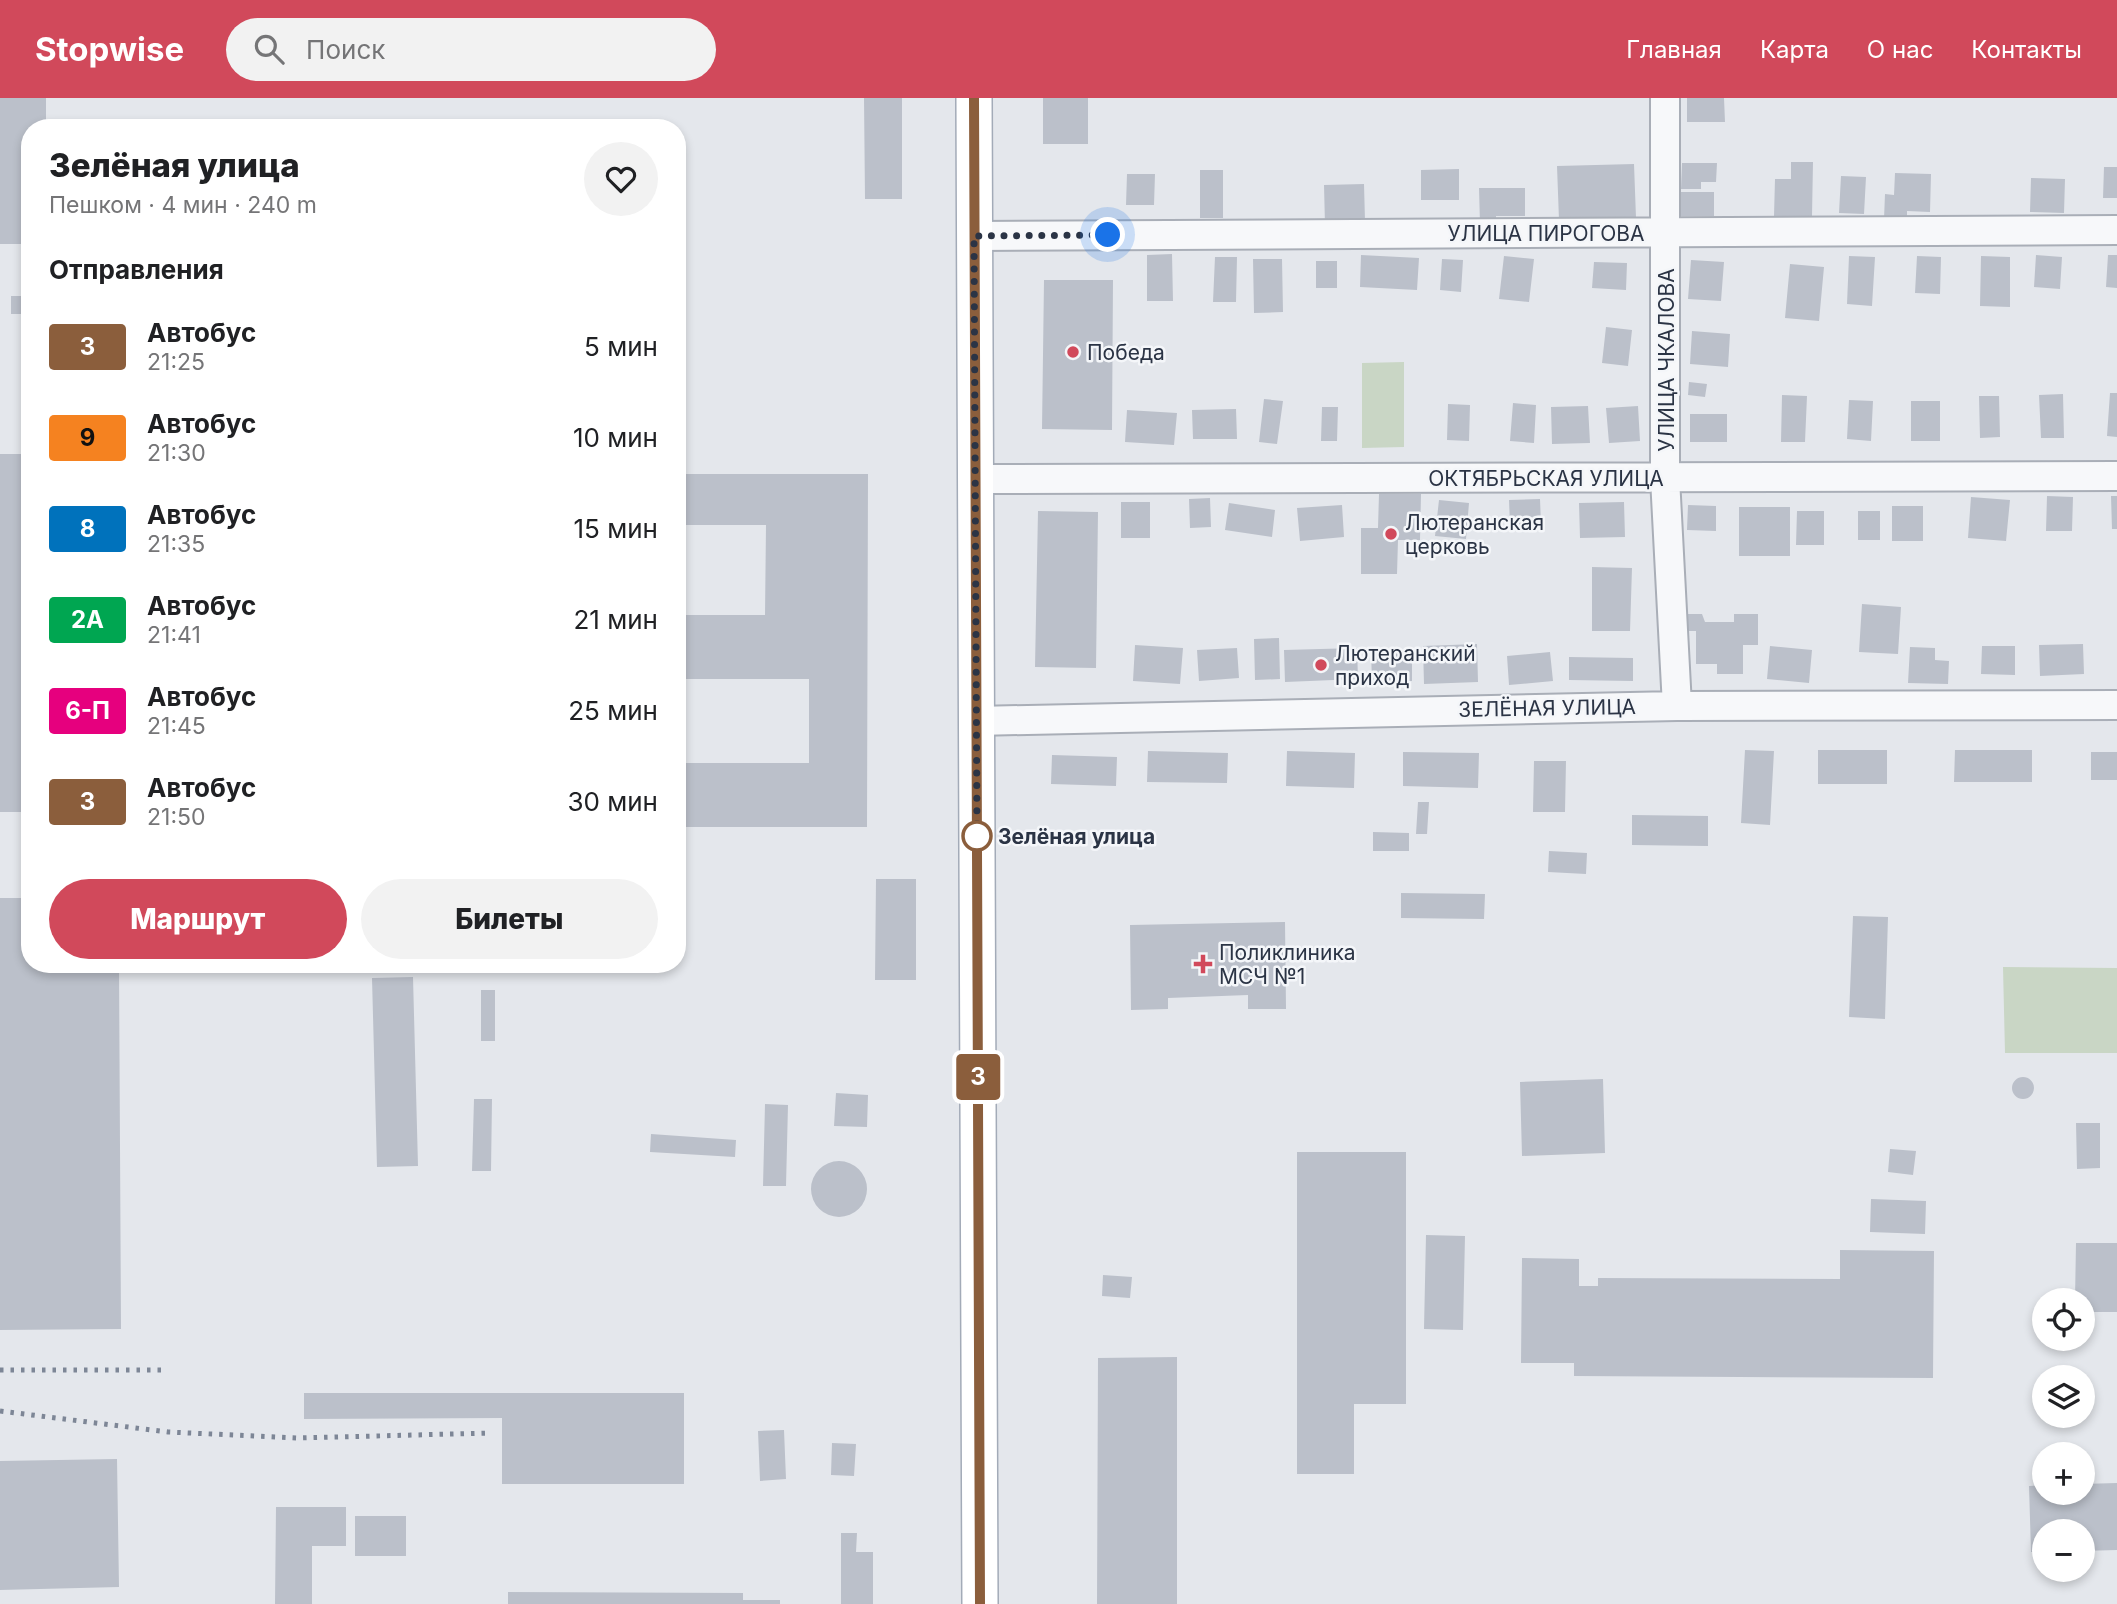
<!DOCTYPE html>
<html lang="ru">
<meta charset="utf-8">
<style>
:root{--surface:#fff;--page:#f2f2f2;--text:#202124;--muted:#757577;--accent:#d1495b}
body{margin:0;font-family:Inter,sans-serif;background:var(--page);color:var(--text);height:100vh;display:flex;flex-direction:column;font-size:26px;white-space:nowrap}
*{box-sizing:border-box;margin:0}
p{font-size:23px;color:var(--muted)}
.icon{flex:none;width:38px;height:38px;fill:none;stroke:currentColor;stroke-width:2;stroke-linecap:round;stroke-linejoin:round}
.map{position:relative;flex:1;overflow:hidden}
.side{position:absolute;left:21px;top:21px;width:665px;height:854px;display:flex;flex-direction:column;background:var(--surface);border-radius:28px;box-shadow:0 4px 10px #0003}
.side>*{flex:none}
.badge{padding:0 14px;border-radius:5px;font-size:24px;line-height:46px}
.controls{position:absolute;left:2032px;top:1190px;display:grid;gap:14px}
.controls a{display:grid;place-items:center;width:63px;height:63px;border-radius:50%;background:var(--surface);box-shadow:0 4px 10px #0003;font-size:35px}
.you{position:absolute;width:35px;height:35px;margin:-18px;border:5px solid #fff;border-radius:50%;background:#1a73e8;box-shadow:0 0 0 10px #1a73e833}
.map>.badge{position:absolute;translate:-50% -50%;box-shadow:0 0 0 4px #fff}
h2{padding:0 28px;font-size:26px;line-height:63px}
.round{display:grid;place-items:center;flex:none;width:74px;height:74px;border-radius:37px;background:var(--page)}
.headline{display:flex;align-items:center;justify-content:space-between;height:119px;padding:0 28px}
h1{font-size:33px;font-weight:800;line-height:52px}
.button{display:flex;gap:14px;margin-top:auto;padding:14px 28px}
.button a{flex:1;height:80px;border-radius:42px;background:var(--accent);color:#fff;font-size:28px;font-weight:800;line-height:80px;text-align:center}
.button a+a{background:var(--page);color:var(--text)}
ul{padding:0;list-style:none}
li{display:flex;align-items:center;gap:21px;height:91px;padding:0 28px}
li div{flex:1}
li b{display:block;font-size:26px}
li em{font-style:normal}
li .badge{min-width:77px;font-weight:700;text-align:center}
header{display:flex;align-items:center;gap:42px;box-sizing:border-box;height:98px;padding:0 35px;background:var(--accent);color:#fff}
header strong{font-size:33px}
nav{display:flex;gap:38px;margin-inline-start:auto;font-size:24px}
.search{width:490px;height:63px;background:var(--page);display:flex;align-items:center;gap:18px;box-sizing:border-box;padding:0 24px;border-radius:38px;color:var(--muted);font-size:26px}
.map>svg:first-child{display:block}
.green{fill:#c9d6c5}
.building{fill:#bbc0ca}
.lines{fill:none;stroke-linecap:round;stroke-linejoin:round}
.minor-casing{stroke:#a9aeb7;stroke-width:32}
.major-casing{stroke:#a3abb8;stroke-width:38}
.minor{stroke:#f7f8fa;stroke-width:28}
.major{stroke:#fff;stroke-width:35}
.rail{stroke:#7d8696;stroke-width:5;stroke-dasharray:3.5 7;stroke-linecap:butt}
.line-casing{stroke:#fff;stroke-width:16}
.line{stroke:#8b5e3c;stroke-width:10}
.walk{stroke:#2b3445;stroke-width:7;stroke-dasharray:0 12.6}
.poi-dot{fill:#d1495b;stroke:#f4f6f9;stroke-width:2.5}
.stop-dot{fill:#fff;stroke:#8b5e3c;stroke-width:3.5}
.labels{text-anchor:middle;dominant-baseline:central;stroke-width:5;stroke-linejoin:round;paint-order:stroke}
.street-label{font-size:21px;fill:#2b3445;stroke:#f4f6f9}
.poi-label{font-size:21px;fill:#2b3445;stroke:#f4f6f9;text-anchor:start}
.stop-label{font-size:21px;font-weight:bold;fill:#2b3445;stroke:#f4f6f9;text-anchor:start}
</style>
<header>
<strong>Stopwise</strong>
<div class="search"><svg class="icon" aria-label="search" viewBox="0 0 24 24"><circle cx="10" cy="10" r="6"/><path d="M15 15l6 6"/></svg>Поиск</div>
<nav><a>Главная</a><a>Карта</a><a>О нас</a><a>Контакты</a></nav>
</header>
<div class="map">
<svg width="2117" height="1506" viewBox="0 0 2117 1506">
<rect width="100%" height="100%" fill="#e4e7ec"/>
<!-- green -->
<path class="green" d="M1404,264v85l-42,1v-85z
M2003,869l114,1v85h-112z"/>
<!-- building -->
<path class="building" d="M0,0h46v30h-16v116h-30z
M864,0h38v101h-37z
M1043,0h45v46h-45z
M1687,0h37l1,24h-38z
M1791,64h22l-1,54h-38l1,-37h16z
M1682,65h35l-1,19h-15v7h-20z
M1634,66l2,54 -77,2 -2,-54z
M2104,69h13v31h-14z
M1459,71v31h-38v-30z
M1200,72h23v48h-23z
M1895,75l36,1 -1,38 -23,-1v9l-23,-1 1,-25 9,1z
M1127,76h28l-1,31h-28z
M1841,78l25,1 -2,37 -25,-1z
M2031,80l34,1 -1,34 -34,-1z
M1364,86l1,37 -40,4 -1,-40z
M1479,90h46v28h-29v8h-16z
M1680,94h34v24h-34z
M1172,156l1,47h-26v-46z
M1361,157l58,3 -2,32 -57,-3z
M2036,157l26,2 -2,32 -26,-2z
M2108,157h9v33l-11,-1z
M1504,158l30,3 -5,43 -30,-3z
M1849,158l26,1 -3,49 -25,-2z
M1917,158l24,1 -1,37 -25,-1z
M1981,158l29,1v50l-30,-1z
M1215,159h22l-1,45h-23z
M1253,161h29l1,53 -29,1z
M1442,161l21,1 -2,32 -21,-2z
M1691,162l33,2 -3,39 -33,-2z
M1316,163h21v27h-21z
M1594,164l33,1 -1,27 -34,-2z
M1790,166l34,3 -5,54 -34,-3z
M1044,182h69l-1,150 -70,-1z
M11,198h19v18h-19z
M1606,229l26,3 -4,36 -26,-3z
M1692,233l38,3 -2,33 -38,-3z
M1689,284l18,2 -2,13 -17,-2z
M2110,295h7v44l-10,-1z
M2063,296l1,44h-23l-2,-43z
M1782,297l25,1 -2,46h-24z
M1979,298h20l1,41 -20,1z
M1264,301l19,2 -6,43 -18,-2z
M1849,302l24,1 -2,40 -24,-2z
M1911,303h29v40h-29z
M1513,305l23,2 -2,38 -24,-2z
M1448,306l22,1 -1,36 -22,-1z
M1588,308l2,37 -38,1 -1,-37z
M1638,308l2,35 -31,2 -3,-35z
M1322,309h16l-1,34h-16z
M1236,311l1,30h-44l-1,-29z
M1127,312l50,3 -3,32 -49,-3z
M1690,316h37v28h-37z
M0,356h30v358h-30z
M677,376h191l-1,353h-190v-64h132v-84h-132v-64h88l1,-90h-89z
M1379,396h42l-1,46h-22l-1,34h-36v-46h17z
M2047,398l26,1 -1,34h-26z
M2111,398h6v33h-5z
M1971,399l39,3 -4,41 -38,-3z
M1210,400l1,29 -21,1 -1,-29z
M1540,401l1,25 -31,1 -1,-25z
M1439,402l30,3 -3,36 -31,-3z
M1121,404h29v36h-29z
M1624,404l1,35 -45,1 -1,-35z
M1229,405l46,7 -3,27 -47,-7z
M1342,407l2,32 -44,4 -3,-33z
M1688,407l28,1v25l-29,-1z
M1892,408h31v35h-31z
M1739,409h51v49h-51z
M1038,413l60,1 -2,156 -61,-1z
M1797,413h27v34h-28z
M1858,413h22v29h-22z
M1592,469l40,1 -2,63h-38z
M1862,506l39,3 -3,47 -39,-2z
M1683,516h19l3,8h29v-8h24v31h-15v29h-26v-10h-21v-33h-13z
M1279,540l1,41 -25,1 -1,-41z
M1477,546l1,38 -54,2 -1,-38z
M2083,546l1,30 -44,2 -1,-31z
M1135,547l48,3 -3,36 -47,-3z
M1770,548l42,4 -3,33 -42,-4z
M1982,548h33v29l-34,-1z
M1910,549l25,1v12l14,1 -1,23 -40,-1z
M1237,550l2,30 -40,3 -2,-31z
M1357,550l1,31 -73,3 -1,-32z
M1412,552v31l-40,1 -1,-31z
M1550,554l3,29 -44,4 -2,-29z
M1569,559l64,1v23l-64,-1z
M1745,652l29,1 -4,74 -29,-2z
M1818,652h69v34h-69z
M1955,652h77v32h-78z
M1148,653l80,2 -1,30 -80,-1z
M1287,653l68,2 -1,35 -68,-2z
M1403,654l76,1 -1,35 -75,-2z
M2091,654h26v28h-26z
M1052,657l65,2 -1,29 -65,-2z
M1534,663h32l-1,51h-32z
M1418,704h11l-2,32h-11z
M1632,717l76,1v30l-76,-1z
M1373,734l36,1v18h-36z
M1549,753l38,2 -1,21 -38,-2z
M876,781h40v101h-41z
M1401,795l84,1 -1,25 -83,-1z
M0,800h30v66h89l2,365 -121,1z
M1853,818l35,1 -3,102 -36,-2z
M1285,824l1,87h-38v-14l-80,3v11l-37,1 -1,-85z
M413,879l5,189 -41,1 -5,-189z
M481,892h14v51h-14z
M2012 990a11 11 0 1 1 22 0a11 11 0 1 1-22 0Z
M1603,981l2,74 -83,3 -2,-74z
M836,995l32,2 -1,32 -33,-1z
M474,1001h18l-1,72h-19z
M765,1006l23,1 -2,81h-23z
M2076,1025h24v45l-23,1z
M651,1036l85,6 -1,17 -85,-5z
M1890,1051l26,2 -3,24 -25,-3z
M1297,1054h109v252h-52v70h-57z
M811 1091a28 28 0 1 1 56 0a28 28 0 1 1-56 0Z
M1871,1101l55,2 -1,33 -55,-2z
M1426,1137l39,1 -2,94 -39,-1z
M2076,1145h41v69h-35v-12h-7z
M1840,1152l94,1 -1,127 -359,-2v-13h-53l1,-105 57,1v27h19v-8l242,1z
M1103,1177l29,2 -2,21 -28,-2z
M1177,1259v247h-80l1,-246z
M304,1295h380v91h-182v-66l-198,1z
M784,1332l2,49 -26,2 -2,-50z
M832,1345l24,1 -2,32 -23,-1z
M117,1361l2,128 -119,3v-129z
M2117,1385v67l-35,1v-20h-38v21h-13l-2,-66 15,-1v8h38v-9z
M276,1409h70v39h-34v58h-37z
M355,1418h51v40h-51z
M841,1435h16l-1,19h17v52h-32z
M508,1494l235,1v7h37v4h-272z"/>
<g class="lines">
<!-- minor casing -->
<g class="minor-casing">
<path id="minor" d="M1665,0v380l12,228
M974,138l1143,-6
M975,381l1142,-3
M976,623l701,-15 440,-1"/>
</g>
<!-- major casing -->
<g class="major-casing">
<path id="major" d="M974,0l6,1506"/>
</g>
<!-- minor -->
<use href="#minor" class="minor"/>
<!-- major -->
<use href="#major" class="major"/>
<!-- rail -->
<path class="rail" d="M0,1272h166
M0,1313l168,21 130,6 193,-5"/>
</g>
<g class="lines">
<!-- line casing -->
<g class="line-casing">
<path id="line" d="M974,0l6,1506"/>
</g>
<!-- line -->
<use href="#line" class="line"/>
<!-- walk -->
<path class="walk" d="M977,738l-3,-600 134,-1"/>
</g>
<!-- markers -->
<g class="poi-dot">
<circle cx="1073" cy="254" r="7"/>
<circle cx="1391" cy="436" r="7"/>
<circle cx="1321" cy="567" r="7"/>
<path d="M1199.5 855.5h7v7h7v7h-7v7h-7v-7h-7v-7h7z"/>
</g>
<circle class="stop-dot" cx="977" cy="738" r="14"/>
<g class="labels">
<!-- street labels -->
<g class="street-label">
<text x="1546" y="135">УЛИЦА ПИРОГОВА</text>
<text transform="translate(1666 262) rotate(-90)">УЛИЦА ЧКАЛОВА</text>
<text x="1546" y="380">ОКТЯБРЬСКАЯ УЛИЦА</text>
<text transform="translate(1547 610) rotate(-1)">ЗЕЛЁНАЯ УЛИЦА</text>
</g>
<!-- poi labels -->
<g class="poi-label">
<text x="1087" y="254">Победа</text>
<text x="1405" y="424">Лютеранская<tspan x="1405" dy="24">церковь</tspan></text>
<text x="1335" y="555">Лютеранский<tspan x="1335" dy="24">приход</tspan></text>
<text x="1219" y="854">Поликлиника<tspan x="1219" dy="24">МСЧ №1</tspan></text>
</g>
<!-- stop labels -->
<g class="stop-label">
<text x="998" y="738">Зелёная улица</text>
</g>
</g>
</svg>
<div class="controls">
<a><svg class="icon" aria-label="locate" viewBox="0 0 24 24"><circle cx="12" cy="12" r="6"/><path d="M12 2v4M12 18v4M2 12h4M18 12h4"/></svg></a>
<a><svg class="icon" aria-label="layers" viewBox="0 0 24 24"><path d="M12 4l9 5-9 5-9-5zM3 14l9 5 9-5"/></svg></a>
<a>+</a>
<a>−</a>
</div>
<div class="you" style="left:1108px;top:137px"></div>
<b class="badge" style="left:978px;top:979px;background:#8b5e3c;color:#fff">3</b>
<section class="side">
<div class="headline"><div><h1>Зелёная улица</h1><p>Пешком · 4 мин · 240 m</p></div><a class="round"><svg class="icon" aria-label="heart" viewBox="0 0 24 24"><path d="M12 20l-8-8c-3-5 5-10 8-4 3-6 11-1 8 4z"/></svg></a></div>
<h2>Отправления</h2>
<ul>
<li><span class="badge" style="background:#8b5e3c;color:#fff">3</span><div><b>Автобус</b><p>21:25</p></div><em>5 мин</em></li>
<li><span class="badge" style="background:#f58220;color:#111">9</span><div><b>Автобус</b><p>21:30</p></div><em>10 мин</em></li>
<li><span class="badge" style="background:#0072bc;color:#fff">8</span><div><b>Автобус</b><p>21:35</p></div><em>15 мин</em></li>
<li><span class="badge" style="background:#00a651;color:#fff">2А</span><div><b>Автобус</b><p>21:41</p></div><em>21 мин</em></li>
<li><span class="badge" style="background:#e6007e;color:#fff">6-П</span><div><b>Автобус</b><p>21:45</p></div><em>25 мин</em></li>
<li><span class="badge" style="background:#8b5e3c;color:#fff">3</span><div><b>Автобус</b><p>21:50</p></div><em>30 мин</em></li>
</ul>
<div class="button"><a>Маршрут</a><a>Билеты</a></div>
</section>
</div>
